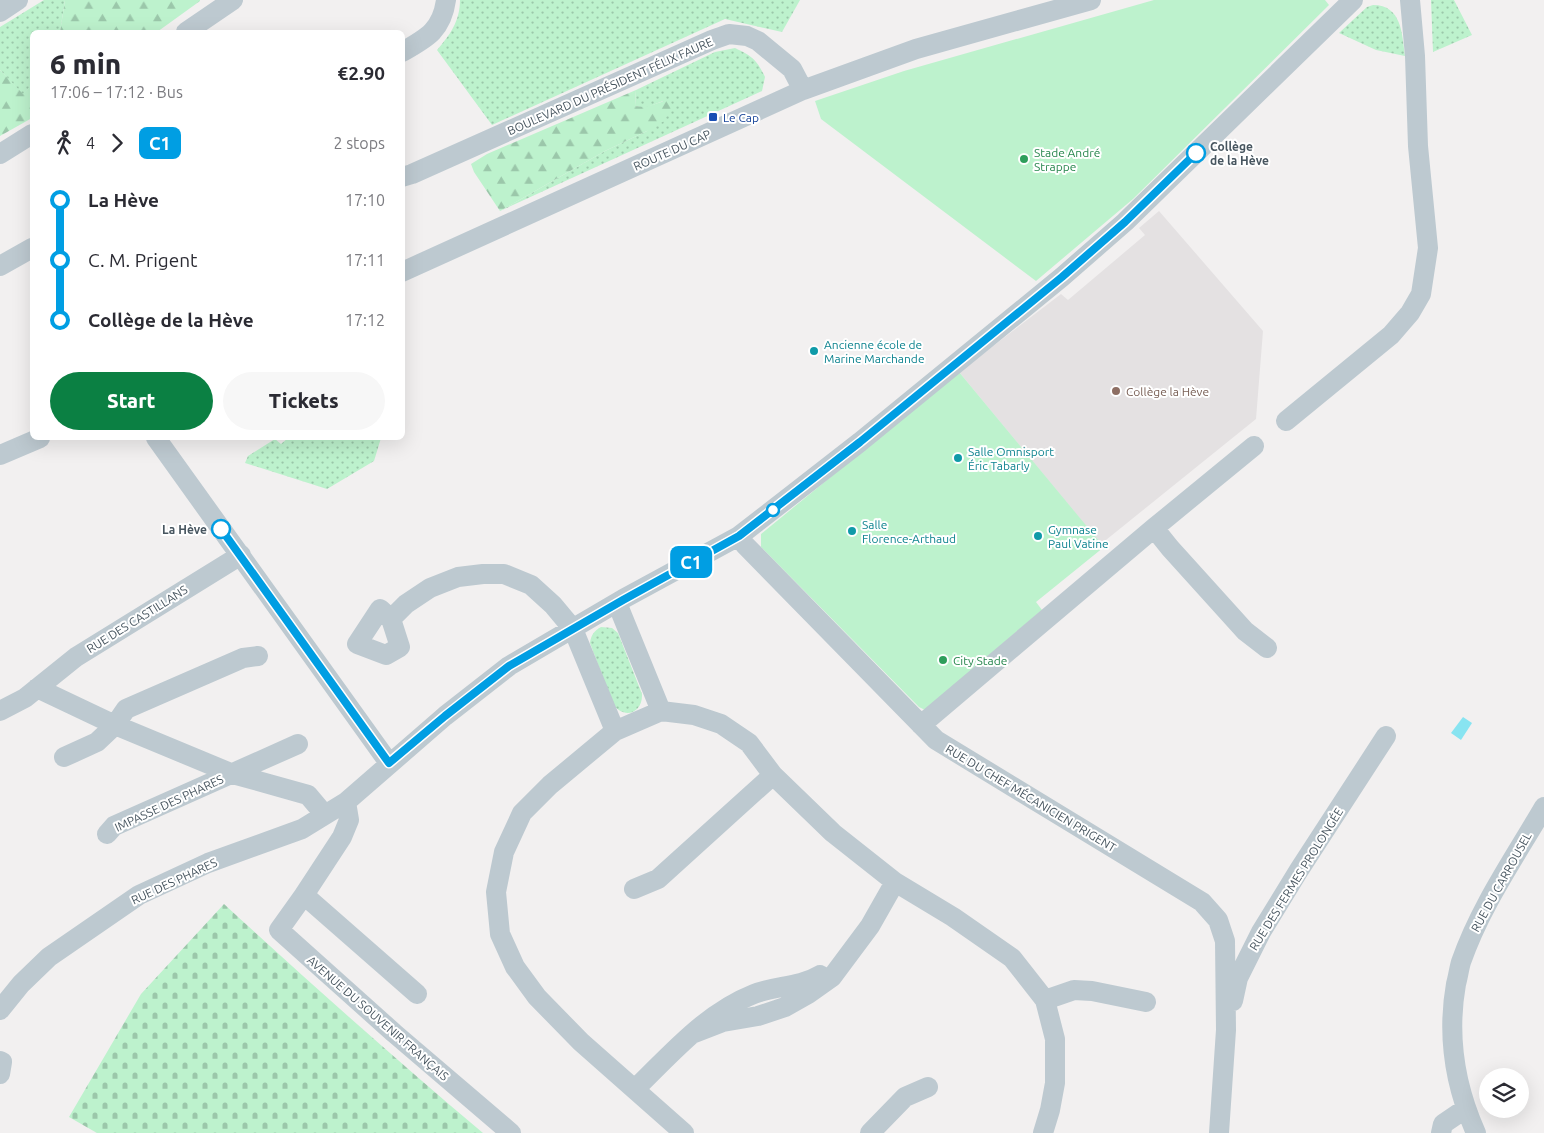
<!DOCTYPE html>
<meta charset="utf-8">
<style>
:root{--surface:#fff;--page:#f7f7f7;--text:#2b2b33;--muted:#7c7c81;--accent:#0b8043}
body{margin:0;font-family:Ubuntu,sans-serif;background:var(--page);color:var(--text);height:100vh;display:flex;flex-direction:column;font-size:19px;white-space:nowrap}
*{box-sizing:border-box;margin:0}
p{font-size:16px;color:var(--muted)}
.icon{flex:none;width:28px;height:28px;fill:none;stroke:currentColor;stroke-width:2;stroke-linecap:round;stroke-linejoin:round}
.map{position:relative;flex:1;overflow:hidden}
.side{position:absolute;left:30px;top:30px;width:375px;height:410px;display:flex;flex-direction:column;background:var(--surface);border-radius:8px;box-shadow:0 5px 20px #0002}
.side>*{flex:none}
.badge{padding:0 10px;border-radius:8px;font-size:18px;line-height:32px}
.tools{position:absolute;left:1479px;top:1068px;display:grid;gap:10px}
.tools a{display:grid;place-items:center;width:50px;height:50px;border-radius:50%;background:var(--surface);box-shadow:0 5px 20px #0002;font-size:25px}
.map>.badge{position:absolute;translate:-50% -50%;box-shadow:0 0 0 2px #fff}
.legs{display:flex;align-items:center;gap:8px;height:55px;padding:0 20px;font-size:16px}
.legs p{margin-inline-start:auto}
.head{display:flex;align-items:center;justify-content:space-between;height:85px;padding:0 20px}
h1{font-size:28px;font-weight:800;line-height:38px}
.button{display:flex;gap:10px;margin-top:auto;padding:10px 20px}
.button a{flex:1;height:58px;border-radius:30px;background:var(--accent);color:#fff;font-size:20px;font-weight:800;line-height:58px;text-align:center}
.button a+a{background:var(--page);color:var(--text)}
ul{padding:0 20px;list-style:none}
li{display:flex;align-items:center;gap:18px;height:60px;font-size:19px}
li i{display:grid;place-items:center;width:8px;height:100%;margin:0 6px;background:currentColor}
li i::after{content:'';width:12px;height:12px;margin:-6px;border:4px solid;border-radius:50%;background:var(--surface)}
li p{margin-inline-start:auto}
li:first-child i{background:linear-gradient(#0000 50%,currentColor 0)}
li:last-child i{background:linear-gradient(currentColor 50%,#0000 0)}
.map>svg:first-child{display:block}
.education{fill:#e4e1e2}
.grass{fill:url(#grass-dots)}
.forest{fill:url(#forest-firs)}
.cemetery{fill:url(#cemetery-stones)}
.pitch{fill:#bdf2cd}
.water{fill:#88e4f1}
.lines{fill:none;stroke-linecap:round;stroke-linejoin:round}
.minor{stroke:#bdc9d0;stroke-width:20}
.line-1-casing{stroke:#fff;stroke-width:11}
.line-1{stroke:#009ee3;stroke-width:8}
.transit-dot{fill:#1a4fb4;stroke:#fff;stroke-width:2}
.stop-1-dot{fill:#fff;stroke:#009ee3;stroke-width:2.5}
.leisure-dot{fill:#2e9e5b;stroke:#fff;stroke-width:2}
.culture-dot{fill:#0f9aa8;stroke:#fff;stroke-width:2}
.education-dot{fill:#8d6e63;stroke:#fff;stroke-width:2}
.labels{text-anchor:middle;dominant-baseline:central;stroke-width:4;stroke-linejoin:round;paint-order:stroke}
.street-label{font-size:12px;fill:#47555f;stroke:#fff}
.transit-label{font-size:12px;fill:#164399;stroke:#fff;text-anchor:start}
.stop-label{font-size:12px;font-weight:bold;fill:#47555f;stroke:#fff;text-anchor:start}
.leisure-label{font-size:12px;fill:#27864d;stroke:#fff;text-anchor:start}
.culture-label{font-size:12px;fill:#0d838f;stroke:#fff;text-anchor:start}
.education-label{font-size:12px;fill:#785e54;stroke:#fff;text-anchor:start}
</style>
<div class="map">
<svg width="1544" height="1133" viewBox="0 0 1544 1133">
<defs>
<pattern id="grass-dots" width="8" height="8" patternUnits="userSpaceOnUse" patternTransform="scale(1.25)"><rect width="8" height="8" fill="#bdf2cd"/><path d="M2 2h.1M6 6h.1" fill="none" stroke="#9bc7aa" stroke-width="1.8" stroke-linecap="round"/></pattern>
<pattern id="forest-firs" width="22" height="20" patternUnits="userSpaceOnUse" patternTransform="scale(1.25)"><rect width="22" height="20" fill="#bdf2cd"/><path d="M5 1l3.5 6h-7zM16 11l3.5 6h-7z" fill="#9bc7aa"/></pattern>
<pattern id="cemetery-stones" width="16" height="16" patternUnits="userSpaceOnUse" patternTransform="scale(1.25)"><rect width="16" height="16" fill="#bdf2cd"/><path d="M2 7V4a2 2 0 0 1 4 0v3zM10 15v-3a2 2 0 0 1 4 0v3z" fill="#9bc7aa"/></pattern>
</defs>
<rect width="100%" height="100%" fill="#f2f0f0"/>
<!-- education -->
<path class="education" d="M1159,211l104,120 -7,88 -155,125 -142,-172 102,-78 7,6 77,-65 -6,-7z"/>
<!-- grass -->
<path class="grass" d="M44,0h21l-5,32h-28v52l-9,11 -23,-25v-43z
M460,0h340l-18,32 -57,-13 -233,106 -55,-75c13,-15 23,-29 23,-50z
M1431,0h23l18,35 -39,17z
M1373,5c29,0 29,29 32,51l-29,-6 -37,-17 28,-26z
M735,48c17,8 22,12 30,29l-3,14 -262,120 105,-60 42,-20 16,-30 -18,7 -10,-2 1,-16 79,-38z
M288,438h93l-7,23 -47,28 -82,-26 3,-7 27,-17 6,5z
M601,627l11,1 6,5 24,61c1,19 -18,26 -29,10l-23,-61c1,-8 4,-12 11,-16z"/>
<!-- forest -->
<path class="forest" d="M65,0h135v1l-43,31h-97z
M0,70l23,24 9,-10v34l-32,18z
M636,90l-1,16c14,3 21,-4 35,-6l1,8 -7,13 -17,10 -42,20 -105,60 -26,-39 -3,-8 16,-10z"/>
<!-- cemetery -->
<path class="cemetery" d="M224,904c85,78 171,155 259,229h-386l-28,-16 72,-123z"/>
<!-- pitch -->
<path class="pitch" d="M1154,0h171l4,5 -196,194 -97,82 -215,-162 -6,-18 89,-30z
M959,372l145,175 -68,55 6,8 -117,100 -6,-3 -158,-160v-13z"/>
<!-- water -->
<path class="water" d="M1463,717l9,6 -11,17 -10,-7z"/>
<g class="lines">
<!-- minor -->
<path class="minor" d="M0,12l18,-12
M186,32l47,-32
M402,52c25,-14 40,-22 44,-52
M0,154l32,-20
M402,177l10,-3 300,-134 17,-6 18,2 11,5 34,28 11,21
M0,266l32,-18
M402,272l401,-182 113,-41 175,-49
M1286,421l105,-86 19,-22 11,-19 7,-46 -10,-102 -3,-90 -5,-56
M156,438l233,325
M0,455l40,-17
M1154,528l16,20 75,83 22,17
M739,536l6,9 191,195 266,162 16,18 7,21 1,89 -7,103
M617,603l44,108
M391,619l9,28 -14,8 -29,-11 23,-35 11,10 15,-15 24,-16 28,-11 25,-3h21l27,11 22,20 20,24 42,102
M37,688l78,37 118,49 75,21 16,19
M0,711l25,-13 51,-41 165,-102
M661,711l33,4 27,9 28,19 24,32 60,58 62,49 58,35 59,41 33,42 10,39v44l-5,27 -7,23
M661,711l-46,20 -65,54 -28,28 -18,39 -8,40 4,42 15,33 22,30 44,45 103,91
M921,725l233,-197 100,-82
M64,757l33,-15 18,-17 11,-16 117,-51 15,-2
M107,834l7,-8 184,-82
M634,889l24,-10 115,-104
M304,895l-25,35 115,103 117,100
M417,994l-113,-99 38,-58 7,-17 -3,-18 99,-86 64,-50 114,-67 116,-63 121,-94 202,-165 63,-55 228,-222
M1045,1000l29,-10 18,1 54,11
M1233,1001l5,-23 23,-46 38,-62 87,-134
M0,1010l21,-26 28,-27 90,-62 69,-32 94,-34 44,-27
M692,1034l31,-12 35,-6 27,-9 23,-13 24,-17 38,-51 25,-44
M0,1061l2,1 -2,12
M635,1089c36,-35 71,-76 119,-95 22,-9 44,-6 66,-19
M870,1133l35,-36 23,-10
M1441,1133l2,-9 22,-15
M1476,1133c-21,-47 -29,-98 -20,-149 2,-7 3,-15 5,-22 19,-55 54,-105 83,-155"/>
</g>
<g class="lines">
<!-- line-1 casing -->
<g class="line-1-casing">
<path id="line-1" d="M221,529l168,234 56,-47 64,-50 114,-66 116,-64 121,-94 202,-165 63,-55 71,-69"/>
</g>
<!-- line-1 -->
<use href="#line-1" class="line-1"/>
</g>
<!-- markers -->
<rect class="transit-dot" x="708" y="112" width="10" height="10" rx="2.5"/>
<g class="stop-1-dot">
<circle cx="1196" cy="153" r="9"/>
<circle cx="773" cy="510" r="6"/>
<circle cx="221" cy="529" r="9"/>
</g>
<g class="leisure-dot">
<circle cx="1024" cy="159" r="5"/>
<circle cx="943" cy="660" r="5"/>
</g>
<g class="culture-dot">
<circle cx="814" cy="351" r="5"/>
<circle cx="958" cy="458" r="5"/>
<circle cx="852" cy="531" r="5"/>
<circle cx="1038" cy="536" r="5"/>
</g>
<circle class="education-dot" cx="1116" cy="391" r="5"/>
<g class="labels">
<!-- street labels -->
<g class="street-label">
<text transform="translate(610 86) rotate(-24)">BOULEVARD DU PRÉSIDENT FÉLIX FAURE</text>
<text transform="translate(672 150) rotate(-24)">ROUTE DU CAP</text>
<text transform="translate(137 619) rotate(-32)">RUE DES CASTILLANS</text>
<text transform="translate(1031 798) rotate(31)">RUE DU CHEF MÉCANICIEN PRIGENT</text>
<text transform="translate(169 803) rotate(-25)">IMPASSE DES PHARES</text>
<text transform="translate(1296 879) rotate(-58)">RUE DES FERMES PROLONGÉE</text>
<text transform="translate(174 881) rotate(-25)">RUE DES PHARES</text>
<text transform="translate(1501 882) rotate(-61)">RUE DU CARROUSEL</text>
<text transform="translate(378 1018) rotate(41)">AVENUE DU SOUVENIR FRANÇAIS</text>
</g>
<!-- transit labels -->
<g class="transit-label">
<text x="723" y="117">Le Cap</text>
</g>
<!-- stop labels -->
<g class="stop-label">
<text x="1210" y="146">Collège<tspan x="1210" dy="14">de la Hève</tspan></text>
<text x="207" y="529" text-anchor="end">La Hève</text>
</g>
<!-- leisure labels -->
<g class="leisure-label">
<text x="1034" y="152">Stade André<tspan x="1034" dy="14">Strappe</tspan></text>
<text x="953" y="660">City Stade</text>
</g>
<!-- culture labels -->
<g class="culture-label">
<text x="824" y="344">Ancienne école de<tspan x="824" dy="14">Marine Marchande</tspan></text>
<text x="968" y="451">Salle Omnisport<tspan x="968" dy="14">Éric Tabarly</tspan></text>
<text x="862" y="524">Salle<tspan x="862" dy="14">Florence-Arthaud</tspan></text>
<text x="1048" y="529">Gymnase<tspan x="1048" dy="14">Paul Vatine</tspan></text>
</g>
<!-- education labels -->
<g class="education-label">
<text x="1126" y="391">Collège la Hève</text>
</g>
</g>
</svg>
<div class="tools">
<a><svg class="icon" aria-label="layers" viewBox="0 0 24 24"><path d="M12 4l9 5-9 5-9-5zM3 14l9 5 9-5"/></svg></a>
</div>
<b class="badge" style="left:691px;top:562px;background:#009ee3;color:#fff">C1</b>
<section class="side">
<div class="head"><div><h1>6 min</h1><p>17:06 – 17:12 · Bus</p></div><b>€2.90</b></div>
<div class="legs"><svg class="icon" aria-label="walk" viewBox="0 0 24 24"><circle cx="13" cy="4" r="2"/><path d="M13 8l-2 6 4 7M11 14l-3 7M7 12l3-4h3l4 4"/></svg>4<svg class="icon" aria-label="forward" viewBox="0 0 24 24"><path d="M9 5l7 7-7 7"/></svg><b class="badge" style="background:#009ee3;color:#fff">C1</b><p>2 stops</p></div>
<ul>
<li><i style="color:#009ee3"></i><b>La Hève</b><p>17:10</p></li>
<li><i style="color:#009ee3"></i><span>C. M. Prigent</span><p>17:11</p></li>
<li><i style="color:#009ee3"></i><b>Collège de la Hève</b><p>17:12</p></li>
</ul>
<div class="button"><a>Start</a><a>Tickets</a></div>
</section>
</div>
